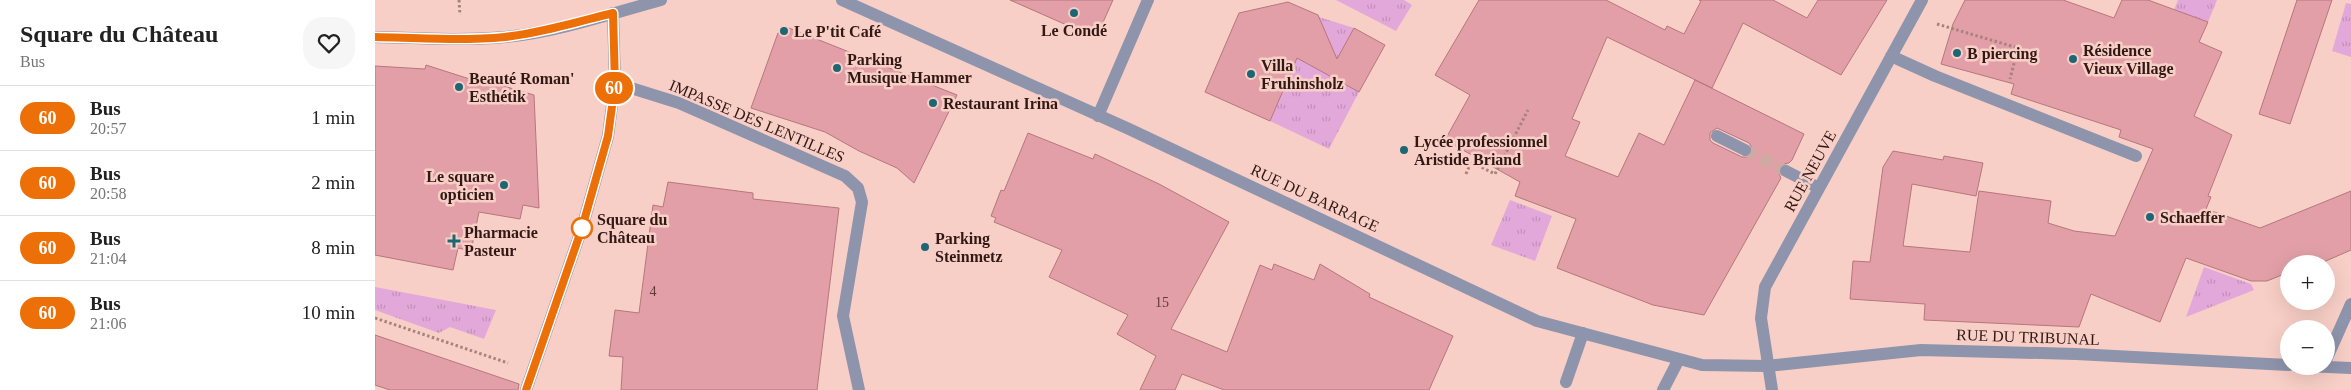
<!DOCTYPE html>
<html lang="fr">
<meta charset="utf-8">
<style>
:root{--surface:#fff;--page:#f6f6f6;--text:#222;--muted:#767676;--line:#e0e0e0}
body{margin:0;font-family:"Times New Roman",serif;background:var(--page);color:var(--text);height:100vh;display:flex;flex-direction:column;font-size:19px;white-space:nowrap}
*{box-sizing:border-box;margin:0}
p{font-size:16px;color:var(--muted)}
.icon{flex:none;width:28px;height:28px;fill:none;stroke:currentColor;stroke-width:2;stroke-linecap:round;stroke-linejoin:round}
.map{position:relative;flex:1;overflow:hidden}
.sheet{display:flex;flex-direction:column;background:var(--surface);width:375px}
.sheet>*{flex:none}
.badge{padding:0 10px;border-radius:16px;font-size:18px;line-height:32px}
.buttons{position:absolute;left:1905px;top:255px;display:grid;gap:10px}
.buttons a{display:grid;place-items:center;width:55px;height:55px;border-radius:50%;background:var(--surface);box-shadow:0 5px 20px #0002;font-size:25px}
.map>.badge{position:absolute;translate:-50% -50%;box-shadow:0 0 0 2px #fff}
.round{display:grid;place-items:center;flex:none;width:52px;height:52px;border-radius:20px;background:var(--page)}
.head{display:flex;align-items:center;justify-content:space-between;height:85px;padding:0 20px}
h1{font-size:24px;font-weight:700;line-height:38px}
ul{padding:0;list-style:none}
li{display:flex;align-items:center;gap:15px;height:65px;padding:0 20px;border-top:1px solid var(--line)}
li div{flex:1}
li b{display:block;font-size:19px}
li em{font-style:normal}
li .badge{min-width:55px;font-weight:700;text-align:center}
main{display:flex;flex:1;min-height:0}
.map>svg:first-child{display:block}
.grass{fill:url(#grass-tufts)}
.building{fill:#e29fa7;stroke:#b6767d;fill-rule:evenodd}
.lines{fill:none;stroke-linecap:round;stroke-linejoin:round}
.minor-tunnel{stroke:#d0aaa2;stroke-width:12;stroke-dasharray:12 6;stroke-linecap:butt}
.path{stroke:#a6847d;stroke-width:3;stroke-dasharray:2.5 2.5;stroke-linecap:butt}
.minor{stroke:#8d94ac;stroke-width:12}
.line-casing{stroke:#fff;stroke-width:11}
.line{stroke:#ec7007;stroke-width:8}
.poi-dot{fill:#1d6673;stroke:#f8cfc6;stroke-width:2}
.stop-dot{fill:#fff;stroke:#ec7007;stroke-width:2.5}
.labels{text-anchor:middle;dominant-baseline:central;stroke-width:5;stroke-linejoin:round;paint-order:stroke}
.number-label{font-size:14px;fill:#5d3a39}
.poi-label{font-size:16px;font-weight:bold;fill:#311814;stroke:#f8cfc6;text-anchor:start}
.street-label{font-size:16px;fill:#311814;stroke:#f8cfc6}
.stop-label{font-size:16px;font-weight:bold;fill:#311814;stroke:#f8cfc6;text-anchor:start}
</style>
<main>
<section class="sheet">
<div class="head"><div><h1>Square du Château</h1><p>Bus</p></div><a class="round"><svg class="icon" aria-label="heart" viewBox="0 0 24 24"><path d="M12 20l-8-8c-3-5 5-10 8-4 3-6 11-1 8 4z"/></svg></a></div>
<ul>
<li><span class="badge" style="background:#ec7007;color:#fff">60</span><div><b>Bus</b><p>20:57</p></div><em>1 min</em></li>
<li><span class="badge" style="background:#ec7007;color:#fff">60</span><div><b>Bus</b><p>20:58</p></div><em>2 min</em></li>
<li><span class="badge" style="background:#ec7007;color:#fff">60</span><div><b>Bus</b><p>21:04</p></div><em>8 min</em></li>
<li><span class="badge" style="background:#ec7007;color:#fff">60</span><div><b>Bus</b><p>21:06</p></div><em>10 min</em></li>
</ul>
</section>
<div class="map">
<svg width="1976" height="390" viewBox="0 0 1976 390">
<defs>
<pattern id="grass-tufts" width="24" height="20" patternUnits="userSpaceOnUse" patternTransform="scale(1.25)"><rect width="24" height="20" fill="#e3a8da"/><path d="M3 7l-1-3M5 7V3M7 7l1-3M15 17l-1-3M17 17v-4M19 17l1-3" fill="none" stroke="#c390ba"/></pattern>
</defs>
<rect width="100%" height="100%" fill="#f8cfc6"/>
<!-- grass -->
<path class="grass" d="M961,0h68l8,5 -16,26z
M1803,0h39l-9,22 -34,-12z
M1971,3l5,1v53l-19,-6z
M944,17l35,11 -25,47 30,17 -30,57 -59,-28 29,-68z
M1135,200l42,16 -17,45 -44,-16z
M1829,267l47,17 3,6 -68,27z
M0,287l16,3 105,20 -12,29 -34,-12 -11,6 -64,-23z"/>
<!-- building -->
<path class="building" d="M635,0h103l-17,38z
M1104,0h127l59,30 2,-4 17,8 17,-33 -2,-1h74l34,18 11,-18h69l-46,75 -98,-52 -31,65 -105,-51 -35,82 8,3 -15,34 53,21 21,-44 25,12 31,-65 109,54 -12,26 -3,3 -7,1 -3,3 -1,5 3,6 -77,137 -51,-10 -96,-37 19,-49 -61,-23 5,-14 -75,-42 25,-45 -35,-20zM1342,128l32,15 4,6 -1,5 -3,3h-7l-29,-14 -3,-3v-7z
M1590,0h98l51,18 8,-18h26l60,22 -9,20 23,10 -28,64 38,19 -24,61 3,1 -5,12 54,19 91,-37v59l-32,14h-30v8l-22,9h-16l-65,-23 -26,64 -69,-28 -12,33 -155,-7 1,-16 -75,-5 3,-38 17,1 13,-95 10,-16 50,9 1,-4 39,7 -7,33 -64,-12 -9,62 67,6 9,-61 72,10 -3,22 26,8 41,5 38,-87 -34,-12 2,-7 -110,-36 3,-10 -73,-20 12,-40z
M1922,0h35l-42,124 -31,-10z
M913,2l30,13 19,44 17,-31 31,17 -26,47 -62,-34 -27,63 -65,-29 34,-79z
M414,28l168,67 -43,88 -17,-15 -38,-17 -34,-19 -74,-24 27,-75z
M51,65l53,17 1,-3 54,16 5,113 -16,-3 -3,14 -41,-7 -8,39 -13,-3 -5,22 -78,-15v-189l50,3z
M653,133l65,26 2,-5 64,30 70,38 -58,107 56,23 33,-87 12,5 2,-6 40,16 6,-16 50,30 -1,3 84,39 -24,54h-205l-42,-16 -7,16h-35l16,-34 -39,-22 11,-19 -79,-38 13,-27 -68,-28 2,-4 -5,-2 10,-26 3,1z
M293,182l85,11v6l86,9 -22,182h-196l2,-33 -14,-1 6,-46 24,3 14,-108 10,2z
M0,335l144,49 -1,6h-128l-15,-5z"/>
<g class="lines">
<!-- minor-tunnel -->
<path class="minor-tunnel" d="M1370,150l41,21"/>
<!-- path -->
<path class="path" d="M84,0l1,15
M1562,24l81,24 -8,31
M1091,174l5,-12 24,12 33,-64
M0,318l133,45"/>
<!-- minor -->
<path class="minor" d="M467,0l287,129 408,192 165,44 65,1 154,-16 155,4 213,11
M0,37c43,1 87,4 130,0 52,-5 105,-23 156,-37
M1516,56l44,20 201,80
M240,83l64,20 166,73 13,12 4,14 -19,114 16,74
M723,116l50,-116
M1342,136l28,14
M1411,171l33,17
M1951,360l25,-56
M1930,366l46,2
M1191,382l17,-49
M151,390l56,-162 26,-92 7,-53 -2,-70
M1288,390l16,-31
M1397,390l-11,-72 4,-31 157,-287"/>
</g>
<g class="lines">
<!-- line casing -->
<g class="line-casing">
<path id="line" d="M0,37c43,1 87,4 130,0 36,-4 72,-15 108,-24l2,71 -7,52 -26,92 -56,162"/>
</g>
<!-- line -->
<use href="#line" class="line"/>
</g>
<!-- markers -->
<g class="poi-dot">
<circle cx="699" cy="13" r="5"/>
<circle cx="409" cy="31" r="5"/>
<circle cx="1582" cy="53" r="5"/>
<circle cx="1698" cy="59" r="5"/>
<circle cx="462" cy="68" r="5"/>
<circle cx="876" cy="74" r="5"/>
<circle cx="84" cy="87" r="5"/>
<circle cx="558" cy="103" r="5"/>
<circle cx="1029" cy="150" r="5"/>
<circle cx="129" cy="185" r="5"/>
<circle cx="1775" cy="217" r="5"/>
<path d="M76.5 233.5h5v5h5v5h-5v5h-5v-5h-5v-5h5z"/>
<circle cx="550" cy="247" r="5"/>
</g>
<circle class="stop-dot" cx="207" cy="228" r="10"/>
<g class="labels">
<!-- number labels -->
<g class="number-label">
<text x="278" y="291">4</text>
<text x="787" y="302">15</text>
</g>
<!-- poi labels -->
<g class="poi-label">
<text x="699" y="30" text-anchor="middle">Le Condé</text>
<text x="419" y="31">Le P'tit Café</text>
<text x="1708" y="50">Résidence<tspan x="1708" dy="18">Vieux Village</tspan></text>
<text x="1592" y="53">B piercing</text>
<text x="472" y="59">Parking<tspan x="472" dy="18">Musique Hammer</tspan></text>
<text x="886" y="65">Villa<tspan x="886" dy="18">Fruhinsholz</tspan></text>
<text x="94" y="78">Beauté Roman'<tspan x="94" dy="18">Esthétik</tspan></text>
<text x="568" y="103">Restaurant Irina</text>
<text x="1039" y="141">Lycée professionnel<tspan x="1039" dy="18">Aristide Briand</tspan></text>
<text x="119" y="176" text-anchor="end">Le square<tspan x="119" dy="18">opticien</tspan></text>
<text x="1785" y="217">Schaeffer</text>
<text x="89" y="232">Pharmacie<tspan x="89" dy="18">Pasteur</tspan></text>
<text x="560" y="238">Parking<tspan x="560" dy="18">Steinmetz</tspan></text>
</g>
<!-- street labels -->
<g class="street-label">
<text transform="translate(382 121) rotate(23)">IMPASSE DES LENTILLES</text>
<text transform="translate(1435 171) rotate(-61)">RUE NEUVE</text>
<text transform="translate(940 198) rotate(25)">RUE DU BARRAGE</text>
<text transform="translate(1653 337) rotate(2)">RUE DU TRIBUNAL</text>
</g>
<!-- stop labels -->
<g class="stop-label">
<text x="222" y="219">Square du<tspan x="222" dy="18">Château</tspan></text>
</g>
</g>
</svg>
<div class="buttons">
<a>+</a>
<a>−</a>
</div>
<b class="badge" style="left:239px;top:88px;background:#ec7007;color:#fff">60</b>
</div>
</main>
